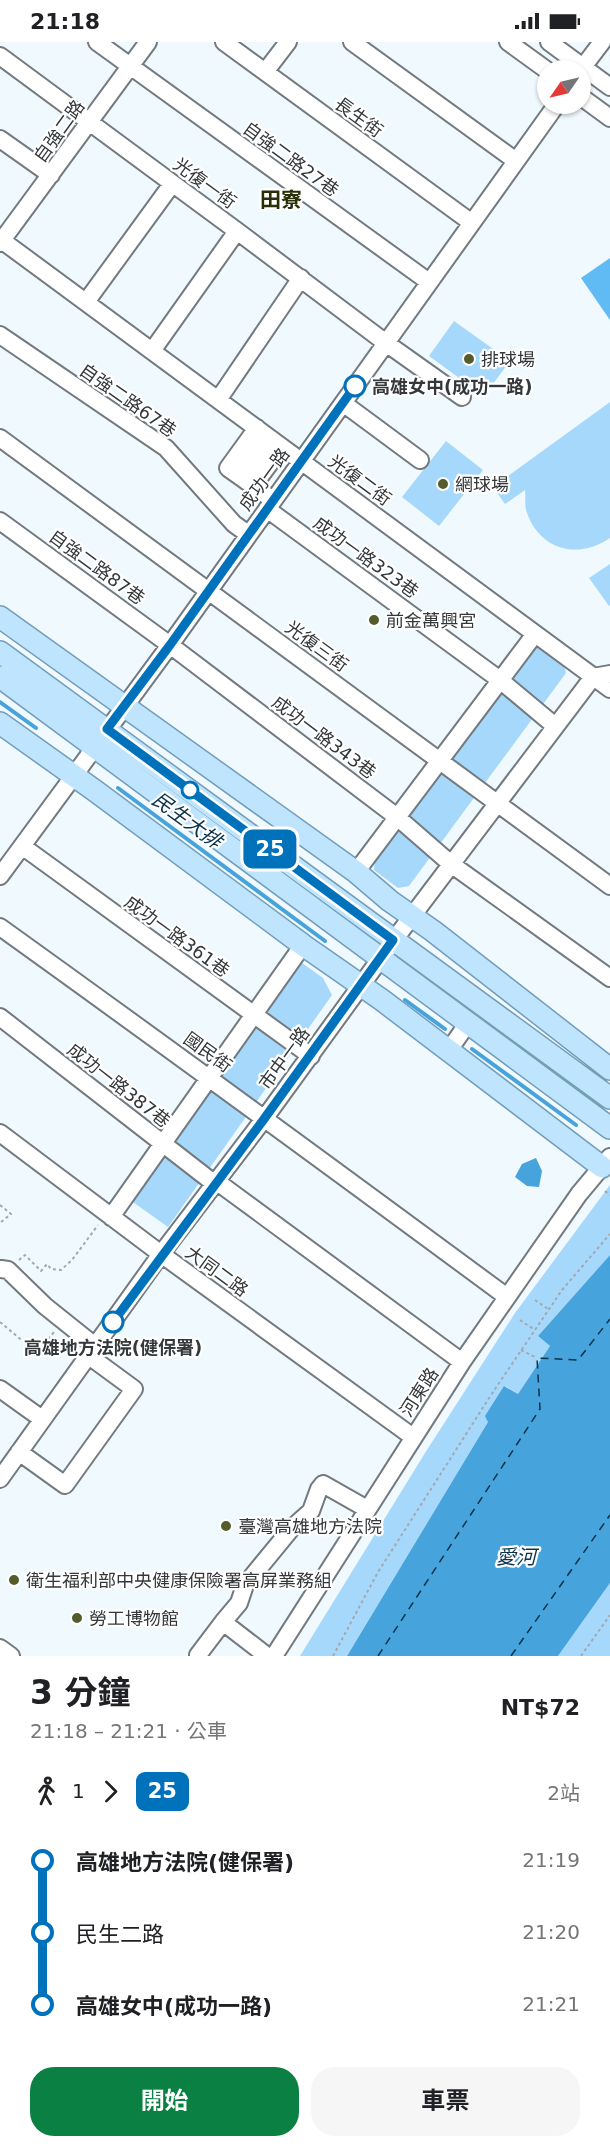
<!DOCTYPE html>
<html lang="zh-TW">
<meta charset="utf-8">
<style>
:root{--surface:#fff;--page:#f6f6f6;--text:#202124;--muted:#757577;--accent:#0b8043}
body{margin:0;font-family:"DejaVu Sans","Noto Sans TC",sans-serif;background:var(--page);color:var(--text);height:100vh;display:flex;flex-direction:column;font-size:22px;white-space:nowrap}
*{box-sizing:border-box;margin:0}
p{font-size:20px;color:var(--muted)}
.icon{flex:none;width:33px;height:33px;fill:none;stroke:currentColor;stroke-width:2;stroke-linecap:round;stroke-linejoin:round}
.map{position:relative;height:1614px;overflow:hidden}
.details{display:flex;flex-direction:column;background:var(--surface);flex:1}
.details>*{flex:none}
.badge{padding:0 12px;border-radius:9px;font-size:21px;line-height:39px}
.needle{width:39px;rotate:236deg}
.controls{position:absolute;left:537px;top:18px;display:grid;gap:12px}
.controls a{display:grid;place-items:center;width:54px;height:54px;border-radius:50%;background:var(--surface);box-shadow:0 2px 4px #0004;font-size:30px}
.map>.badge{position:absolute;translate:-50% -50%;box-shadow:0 0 0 3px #fff}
.legs{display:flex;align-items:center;gap:9px;height:66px;padding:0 30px;font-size:20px}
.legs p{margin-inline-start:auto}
.headline{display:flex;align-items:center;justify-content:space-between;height:102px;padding:0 30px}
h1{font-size:33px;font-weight:700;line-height:45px}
.cta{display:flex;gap:12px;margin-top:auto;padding:12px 30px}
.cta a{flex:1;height:69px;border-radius:24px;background:var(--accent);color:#fff;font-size:24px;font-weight:700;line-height:69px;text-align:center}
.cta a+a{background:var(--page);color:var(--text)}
ul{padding:0 30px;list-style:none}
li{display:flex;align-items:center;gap:21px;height:72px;font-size:22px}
li i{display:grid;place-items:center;width:9px;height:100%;margin:0 8px;background:currentColor}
li i::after{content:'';width:15px;height:15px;margin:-8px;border:4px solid;border-radius:50%;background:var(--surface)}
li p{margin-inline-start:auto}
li:first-child i{background:linear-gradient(#0000 50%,currentColor 0)}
li:last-child i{background:linear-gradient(currentColor 50%,#0000 0)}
.status{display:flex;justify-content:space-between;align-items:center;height:42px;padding:0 30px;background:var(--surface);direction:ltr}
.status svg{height:16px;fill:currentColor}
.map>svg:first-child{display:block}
.green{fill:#a6d8fb}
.forest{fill:#60bbf4}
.water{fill:#47a3db}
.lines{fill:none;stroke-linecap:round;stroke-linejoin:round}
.stream{stroke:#47a3db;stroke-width:4}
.ferry{stroke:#0b334b;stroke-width:1.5;stroke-dasharray:8 6;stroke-linecap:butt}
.minor-casing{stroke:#737a7f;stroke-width:20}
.major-casing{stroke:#739db9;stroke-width:24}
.path{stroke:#a2a9ad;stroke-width:2;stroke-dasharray:3 3;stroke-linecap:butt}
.minor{stroke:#fff;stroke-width:16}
.major{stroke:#bfe5fe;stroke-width:21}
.line-1-casing{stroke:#fff;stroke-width:14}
.line-1{stroke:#0072bc;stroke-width:9}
.poi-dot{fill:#545c2b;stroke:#fff;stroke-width:2}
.stop-1-dot{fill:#fff;stroke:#0072bc;stroke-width:3}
.labels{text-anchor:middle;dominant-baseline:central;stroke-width:4.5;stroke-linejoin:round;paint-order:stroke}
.street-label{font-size:18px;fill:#34383a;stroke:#fff}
.poi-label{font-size:18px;fill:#34383a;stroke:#fff;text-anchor:start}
.stop-label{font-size:18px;font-weight:bold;fill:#34383a;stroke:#fff;text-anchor:start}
.water-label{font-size:20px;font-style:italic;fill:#0b334b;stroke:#fff}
.quarter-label{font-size:21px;font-weight:bold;fill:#292f06;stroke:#fff}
</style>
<div class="status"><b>21:18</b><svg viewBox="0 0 49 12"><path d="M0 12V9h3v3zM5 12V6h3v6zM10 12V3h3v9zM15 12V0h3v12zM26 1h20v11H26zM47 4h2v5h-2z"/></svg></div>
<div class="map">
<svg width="610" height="1614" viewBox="0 0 610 1614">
<rect width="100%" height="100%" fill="#f0f9fe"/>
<!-- green -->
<path class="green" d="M454,279l56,40 -26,35 -55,-40z
M610,360v136c-32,22 -70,12 -83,-25 -3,-7 -1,-16 -2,-23l-20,14 -12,-17z
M446,399l37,29 -44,56 -37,-29z
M610,522v41l-1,1 -20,-28z
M535,603l29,21 2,7 -157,213 -11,2 -24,-18 1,-12z
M298,918l25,18 9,17 -164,232 -38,-27z
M610,1143v70l-72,81 12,10 -32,48 -13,-8 -17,36 -141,234h-47l125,-203 90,-140z
M610,1541v73h-52z"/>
<!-- forest -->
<path class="forest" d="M610,216v62l-29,-42z"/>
<!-- water -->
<path class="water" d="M536,1116l6,13 -3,16 -12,-1 -12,-9 7,-13z
M610,1213v328l-52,73h-211l141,-234 -3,-6 19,-30 14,8 32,-48 -12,-10z"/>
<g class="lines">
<!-- stream -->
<path class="stream" d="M0,660l36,26
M118,746l207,153
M405,958l40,29
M472,1007l104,76"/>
<!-- ferry -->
<path class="ferry" d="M378,1614l162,-247 -3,-51 41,2 32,-41
M511,1614l99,-141"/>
<!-- minor casing -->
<g class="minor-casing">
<path id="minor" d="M97,0l332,240
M224,0l248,181
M352,0l164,119
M508,0l40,29
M549,0l61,45
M0,14l237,175 149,112 76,54
M580,29l22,-29
M265,30l23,-30
M580,54l30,22
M0,97l51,36
M0,197l610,450
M0,201l148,-201
M86,260l86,-118
M0,293l166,113 68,76 14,10
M152,309l85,-120
M218,358l83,-122
M343,361l77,57
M257,386l-29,40 45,32
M0,396l610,448
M241,435l25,-35
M253,444l26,-35
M267,467l233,171 55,46
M0,479l170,124 227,172 54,47 159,114
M22,804l289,210
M356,830l179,-238
M0,834l170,-231 387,-541
M0,885c170,122 339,246 507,370
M0,975l215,167
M449,1008l19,-27
M0,1091l161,121 252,183
M216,1139l246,181
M111,1175l192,-272
M1,1227l7,1 37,36 50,40
M0,1347l42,30
M19,1410l46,33 69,-96 -45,-33
M0,1437l161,-225 103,-135 130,-179 199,-263 17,-3
M0,1606l11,8
M199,1614l-1,-1 25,-33
M267,1614l-44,-34 16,-19 6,-18 46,-56 20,-18 8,-22 4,-5 44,25
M274,1614l188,-294 117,-168 31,-37"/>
</g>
<!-- major casing -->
<g class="major-casing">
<path id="major" d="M0,575l356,255 34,29 43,30 177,138
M0,610l610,446
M0,635l610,451
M0,681l94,67 209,155 79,55 220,167"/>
</g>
<!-- path -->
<path class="path" d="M605,1149l5,4
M0,1163l11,9 -11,9
M19,1218l6,-5 16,16 6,-7 4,5 10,1 11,-10 26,-35
M535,1258l13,9
M520,1278l15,10
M0,1280l37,31 17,-21
M521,1308l16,8
M333,1614l45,-84 113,-177 71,-105 48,-56
M581,1614l29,-41"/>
<!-- minor -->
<use href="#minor" class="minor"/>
<!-- major -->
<use href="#major" class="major"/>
</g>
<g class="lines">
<!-- line-1 casing -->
<g class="line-1-casing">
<path id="line-1" d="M113,1280l151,-203 129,-179 -286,-211 63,-84 185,-259"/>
</g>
<!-- line-1 -->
<use href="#line-1" class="line-1"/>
</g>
<!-- markers -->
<g class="poi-dot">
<circle cx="469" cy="317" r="6"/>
<circle cx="443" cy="442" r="6"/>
<circle cx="374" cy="578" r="6"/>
<circle cx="226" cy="1484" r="6"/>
<circle cx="14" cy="1538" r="6"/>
<circle cx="77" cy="1576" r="6"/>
</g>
<g class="stop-1-dot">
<circle cx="355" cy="344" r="10"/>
<circle cx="190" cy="748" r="8"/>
<circle cx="113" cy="1280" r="10"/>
</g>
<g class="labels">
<!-- street labels -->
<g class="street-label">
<text transform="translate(359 75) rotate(36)">長生街</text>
<text transform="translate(59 89) rotate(-54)">自強二路</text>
<text transform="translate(291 117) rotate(36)">自強二路27巷</text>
<text transform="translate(205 141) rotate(36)">光復一街</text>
<text transform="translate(128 358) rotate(35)">自強二路67巷</text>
<text transform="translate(264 437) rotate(-54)">成功一路</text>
<text transform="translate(360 438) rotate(36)">光復二街</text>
<text transform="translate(366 515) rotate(36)">成功一路323巷</text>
<text transform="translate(97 525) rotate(36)">自強二路87巷</text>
<text transform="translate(317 604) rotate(36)">光復三街</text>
<text transform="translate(324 695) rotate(37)">成功一路343巷</text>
<text transform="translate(177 894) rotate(36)">成功一路361巷</text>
<text transform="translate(208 1010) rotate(36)">國民街</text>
<text transform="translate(284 1016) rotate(-54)">市中一路</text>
<text transform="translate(119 1043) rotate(38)">成功一路387巷</text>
<text transform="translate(217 1229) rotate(36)">大同二路</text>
<text transform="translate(419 1350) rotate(-57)">河東路</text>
</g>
<!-- poi labels -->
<g class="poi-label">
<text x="481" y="317">排球場</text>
<text x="455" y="442">網球場</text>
<text x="386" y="578">前金萬興宮</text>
<text x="238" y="1484">臺灣高雄地方法院</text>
<text x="26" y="1538">衛生福利部中央健康保險署高屏業務組</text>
<text x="89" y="1576">勞工博物館</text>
</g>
<!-- stop labels -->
<g class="stop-label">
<text x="372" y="344">高雄女中(成功一路)</text>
<text x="113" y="1305" text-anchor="middle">高雄地方法院(健保署)</text>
</g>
<!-- water labels -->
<g class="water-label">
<text transform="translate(187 778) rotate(36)">民生大排</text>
<text x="516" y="1515">愛河</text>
</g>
<!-- quarter labels -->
<g class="quarter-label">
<text x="281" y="158">田寮</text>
</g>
</g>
</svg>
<div class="controls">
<a><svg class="needle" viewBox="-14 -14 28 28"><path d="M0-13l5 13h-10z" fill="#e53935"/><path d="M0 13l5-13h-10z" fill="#757577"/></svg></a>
</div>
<b class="badge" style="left:270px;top:807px;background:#0072bc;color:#fff">25</b>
</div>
<section class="details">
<div class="headline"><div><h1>3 分鐘</h1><p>21:18 – 21:21 · 公車</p></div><b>NT$72</b></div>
<div class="legs"><svg class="icon" aria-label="walk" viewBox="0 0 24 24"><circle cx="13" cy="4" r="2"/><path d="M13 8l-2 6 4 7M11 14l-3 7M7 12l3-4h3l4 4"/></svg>1<svg class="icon" aria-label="forward" viewBox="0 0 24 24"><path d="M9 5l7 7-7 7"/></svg><b class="badge" style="background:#0072bc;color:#fff">25</b><p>2站</p></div>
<ul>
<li><i style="color:#0072bc"></i><b>高雄地方法院(健保署)</b><p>21:19</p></li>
<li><i style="color:#0072bc"></i><span>民生二路</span><p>21:20</p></li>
<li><i style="color:#0072bc"></i><b>高雄女中(成功一路)</b><p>21:21</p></li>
</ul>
<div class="cta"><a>開始</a><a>車票</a></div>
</section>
